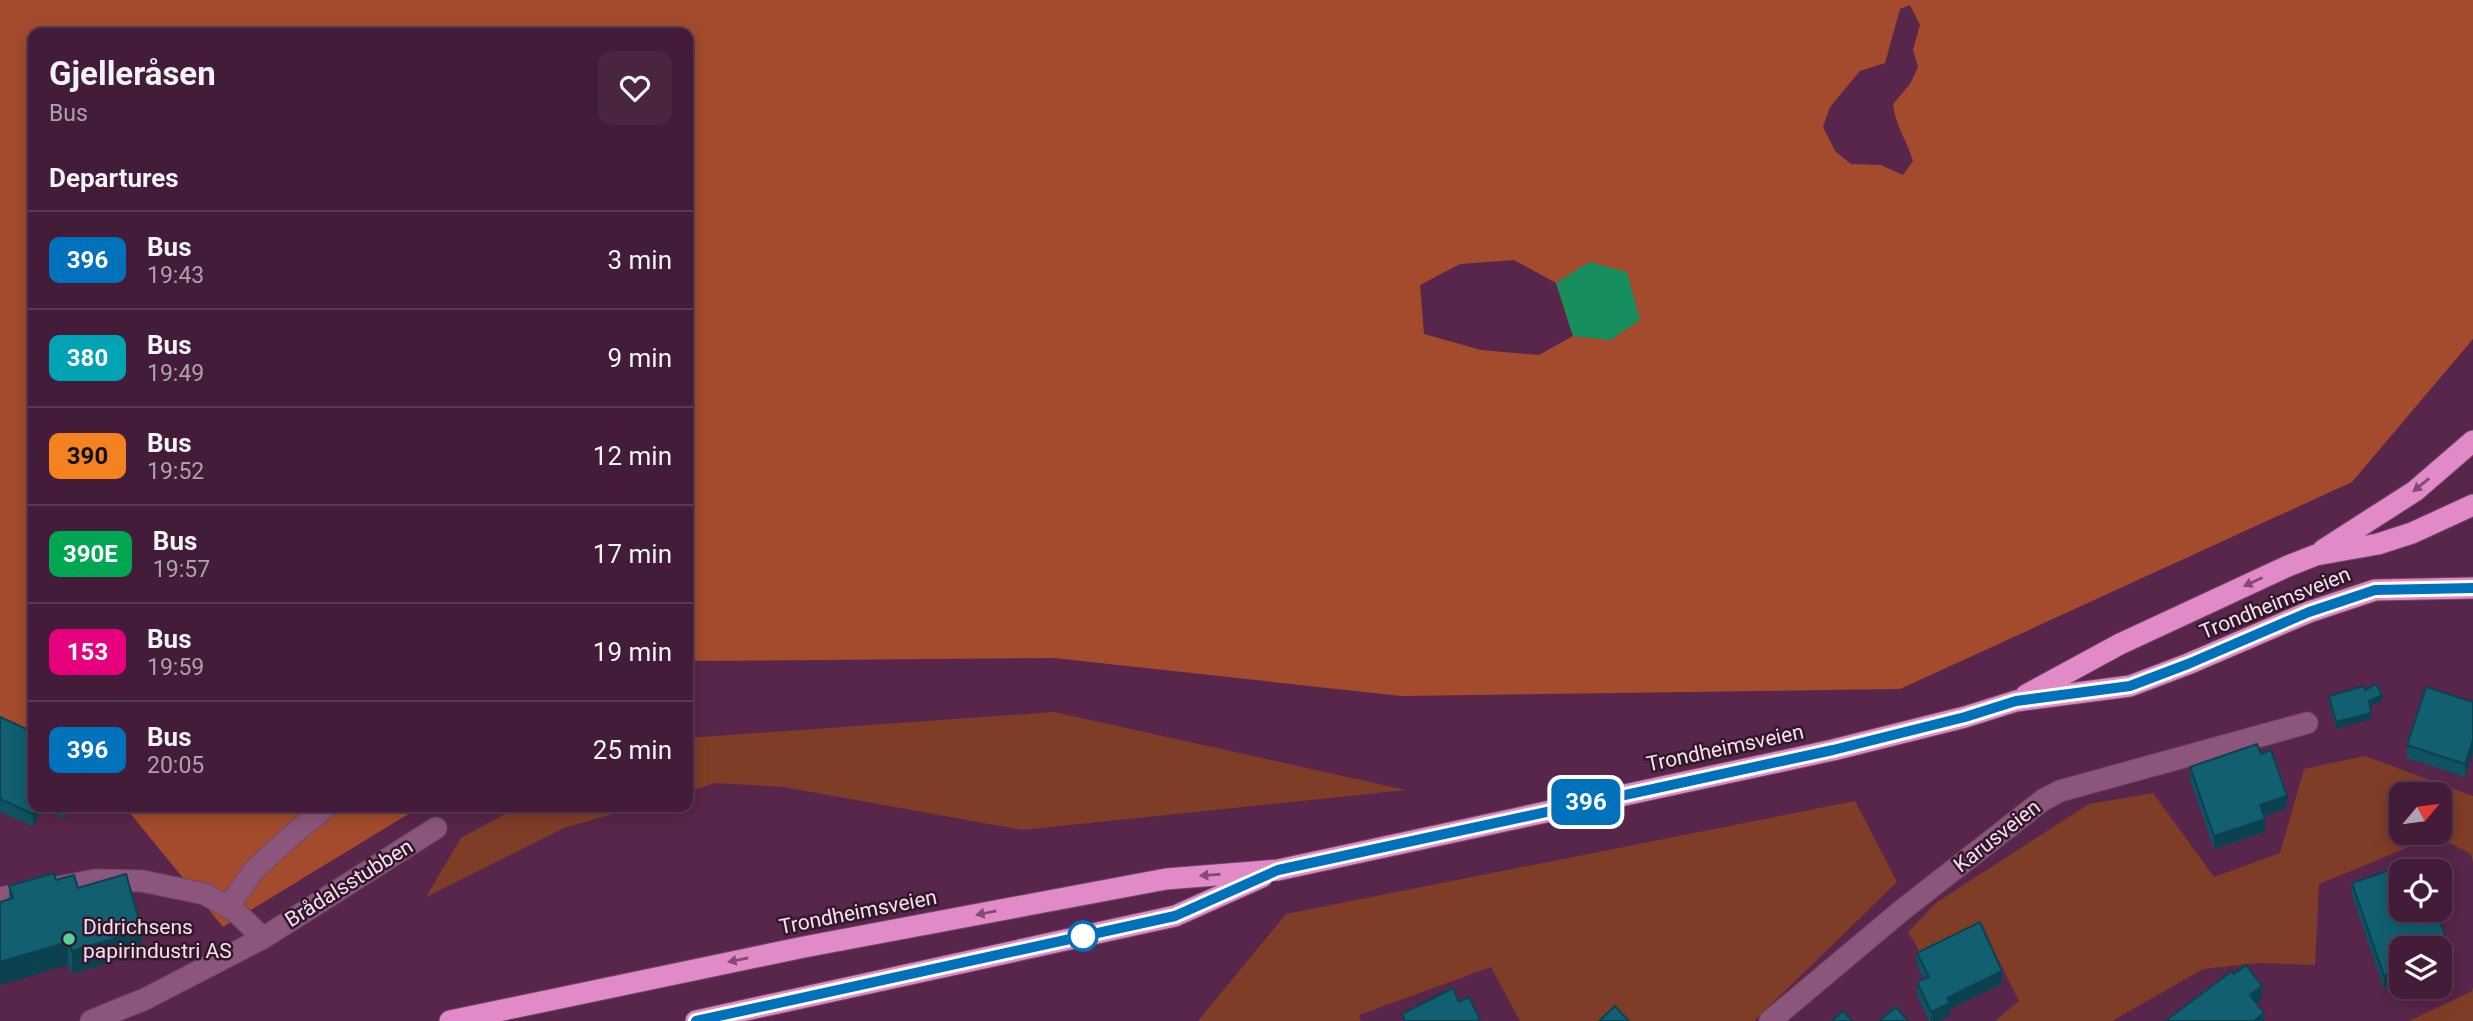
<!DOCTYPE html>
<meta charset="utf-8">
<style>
:root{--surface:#421c38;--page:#492540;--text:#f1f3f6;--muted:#aea1ae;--line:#5a3a53}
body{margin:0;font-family:Roboto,sans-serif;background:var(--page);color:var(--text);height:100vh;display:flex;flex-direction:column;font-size:26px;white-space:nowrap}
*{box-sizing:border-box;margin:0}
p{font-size:23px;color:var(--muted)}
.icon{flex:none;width:38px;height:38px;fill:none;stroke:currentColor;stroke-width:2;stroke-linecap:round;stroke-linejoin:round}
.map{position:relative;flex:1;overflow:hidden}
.sheet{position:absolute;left:28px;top:28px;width:665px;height:784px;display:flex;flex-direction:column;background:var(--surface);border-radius:14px;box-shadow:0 4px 18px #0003,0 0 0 2px var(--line)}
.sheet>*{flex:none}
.badge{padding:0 14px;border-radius:10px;font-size:24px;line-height:46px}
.needle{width:46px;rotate:61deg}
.buttons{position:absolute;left:2389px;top:782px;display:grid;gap:14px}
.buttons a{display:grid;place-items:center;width:63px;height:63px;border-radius:14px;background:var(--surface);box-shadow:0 4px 18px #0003,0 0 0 2px var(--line);font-size:35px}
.map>.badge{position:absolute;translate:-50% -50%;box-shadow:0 0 0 4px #fff}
h2{padding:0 21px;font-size:26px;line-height:63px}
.round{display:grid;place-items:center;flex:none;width:74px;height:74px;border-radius:14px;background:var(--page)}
.head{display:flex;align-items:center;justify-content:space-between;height:119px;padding:0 21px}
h1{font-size:33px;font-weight:700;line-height:52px}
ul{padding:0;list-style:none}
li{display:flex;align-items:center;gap:21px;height:98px;padding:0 21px;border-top:2px solid var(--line)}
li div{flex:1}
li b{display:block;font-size:26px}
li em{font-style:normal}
li .badge{min-width:77px;font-weight:700;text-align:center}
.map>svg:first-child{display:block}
.green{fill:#7f3d27;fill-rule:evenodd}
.forest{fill:#a44b2d;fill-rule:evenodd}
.water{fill:#178e5d}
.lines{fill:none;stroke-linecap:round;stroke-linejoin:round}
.minor-casing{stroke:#714766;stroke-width:23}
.highway-casing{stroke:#714766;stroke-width:23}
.minor{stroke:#8c567c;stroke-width:21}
.highway{stroke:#e18ac7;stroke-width:21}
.wall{fill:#0f5261}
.shaded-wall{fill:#0c424f}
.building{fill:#115f71;stroke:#0c424f;stroke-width:2}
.oneway{fill:#804c70}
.line-casing{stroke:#fff;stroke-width:16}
.line{stroke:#0072bc;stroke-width:10}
.stop-dot{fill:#fff;stroke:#0072bc;stroke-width:3.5}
.poi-dot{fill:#54d395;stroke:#301a29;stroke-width:2.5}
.labels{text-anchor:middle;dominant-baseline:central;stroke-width:5;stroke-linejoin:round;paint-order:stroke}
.street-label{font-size:21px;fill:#fdddf2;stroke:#301a29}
.poi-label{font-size:21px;fill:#fdddf2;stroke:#301a29;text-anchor:start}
</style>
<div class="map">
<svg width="2473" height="1021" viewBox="0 0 2473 1021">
<rect width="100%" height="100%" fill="#58264a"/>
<!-- green -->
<path class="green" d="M1054,712l352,78 -384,40 -238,-43 -69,-4 -27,9v-54z
M2365,756l108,40v66l-2,-8 -35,-18 -117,48 -4,81 -57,-2 -55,6 -91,52h-117l24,-20 -36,-72 -60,28 -15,-25 29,-30 152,-98 64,-11 61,84 66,-24 24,-84zM2401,794h39v39h-39z
M1855,801l42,81 -143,139h-234l-29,-54 -132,48 2,6h-163l88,-107z
M518,807h119l-73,21 -138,69 35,-59z
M2473,987v34h-64l63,-30z"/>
<!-- forest -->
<path class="forest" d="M0,0h2473v339l-121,143 -452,207 -499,7 -347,-38 -366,3v-628h-655v712l-33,-13zM1910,5l10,20 -7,25 5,17 -8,17 -17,20c2,21 14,37 20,57l-10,14 -22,-10 -30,-1 -16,-13 -12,-24 7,-20 30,-36 25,-8 15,-54zM1514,260l42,23 17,53 -34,19 -58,-5 -57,-16 -4,-49 40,-21z
M125,807h295l-197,120z"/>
<!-- water -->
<path class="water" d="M1589,262l38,10 13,48 -30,20 -37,-4 -17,-53z"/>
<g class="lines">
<!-- minor casing -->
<g class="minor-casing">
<path id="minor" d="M0,898l96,-18 46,1 63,13 30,17 28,27
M228,907l26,-37 38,-35 34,-28
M91,1021l54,-22 118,-61 173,-110
M1770,1021l131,-110 142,-111 17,-9 247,-68"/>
</g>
<!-- highway casing -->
<g class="highway-casing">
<path id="highway" d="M2323,550l92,-59 58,-50
M2026,695l94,-51 168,-78 28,-11 62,-11 34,-11 61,-28
M450,1021l354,-74 362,-68 112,-9 555,-120 132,-33 51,-16 114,-15 58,-22 121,-52 66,-22 98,-2
M696,1021l479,-105 87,-39"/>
</g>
<!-- minor -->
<use href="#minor" class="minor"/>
<!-- highway -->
<use href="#highway" class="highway"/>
</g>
<!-- wall -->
<path class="wall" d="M2365,690l17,11 -12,6 1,12 -35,10 -7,-26v-7z
M2473,702l-8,75 -58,-19v-13z
M0,717l33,90h37l-5,12 -23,-11 -9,18 -33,-14z
M2261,754l26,54 -23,8 1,16 -51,17 -24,-69v-13z
M2419,860l4,12h-22v38h35l15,43v13l-11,4v-22h-39v35l-17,6 -32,-94v-12z
M56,880l22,8 64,65 -70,21 -4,-9 -59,-66v-13z
M1917,953l85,31 -52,25v7l-11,5h-10l-12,-26v-13l7,-3 -7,-14z"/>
<!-- shaded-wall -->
<path class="shaded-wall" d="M2382,695v6l-13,7v-7z
M2371,713v6l-35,10v-7z
M2473,740v13l-8,24v-13z
M2287,796v12l-27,10v-13z
M37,807h5v1l-9,18v-12z
M65,807h5l-5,12z
M2265,819v13l-51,17v-13z
M142,930v23l-70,21v-23z
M68,942v23l-68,20v-23z
M2451,953v13l-11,4v-13z
M2401,970v13l-17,6v-13z
M2002,971v13l-52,25v7l-11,5h-8v-9l16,-14z
M2262,986v13l-12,9v-13z
M2264,1013v8h-10z"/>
<!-- building -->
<path class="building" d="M2376,684l6,11 -13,6 2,12 -35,9 -7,-26 35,-10 1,4z
M2426,687l47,15v38l-8,24 -58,-19z
M0,717l33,15v75h4l-4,7 -33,-15z
M2257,744l4,10 10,-4 16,46 -27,9 5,14 -51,17 -24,-69z
M2419,860l4,12h-22v38h35l15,43 -11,4v-9h-39v22l-17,6 -32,-93z
M54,873l2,7 18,-5 4,13 48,-14 16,56 -70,21 -4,-9 -68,20v-60l13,-4 -4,-12z
M1980,922l22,49 -55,27 3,5 -19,9 -14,-30 12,-5 -12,-24z
M2246,965l16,21 -12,9 14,18 -10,8h-89l67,-50 2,3z
M1453,988l6,14 10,-5 11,22 -5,2h-70l-3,-7z
M1615,1006l14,15h-30z
M1896,1007l12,14h-29z
M1843,1011l9,10h-20z"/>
<!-- one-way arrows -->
<defs><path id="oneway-solid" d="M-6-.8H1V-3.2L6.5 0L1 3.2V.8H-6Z" transform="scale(1.75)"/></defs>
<g class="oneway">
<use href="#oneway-solid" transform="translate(2421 485) rotate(141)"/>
<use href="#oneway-solid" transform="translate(2253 582) rotate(155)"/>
<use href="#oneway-solid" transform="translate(1210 875) rotate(176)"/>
<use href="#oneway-solid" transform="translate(986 913) rotate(169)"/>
<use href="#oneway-solid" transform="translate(738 960) rotate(169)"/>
</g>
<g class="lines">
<!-- line casing -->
<g class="line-casing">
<path id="line" d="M696,1021l479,-105 103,-46 555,-120 132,-33 51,-16 114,-15 58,-22 121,-52 66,-22 98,-2"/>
</g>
<!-- line -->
<use href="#line" class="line"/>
</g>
<!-- markers -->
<circle class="stop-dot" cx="1083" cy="936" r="14"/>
<circle class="poi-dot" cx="69" cy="939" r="7"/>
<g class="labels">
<!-- street labels -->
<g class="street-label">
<text transform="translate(2275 603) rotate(-22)">Trondheimsveien</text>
<text transform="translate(1725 748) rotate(-12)">Trondheimsveien</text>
<text transform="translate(1997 836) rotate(-38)">Karusveien</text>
<text transform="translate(349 883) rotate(-32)">Brådalsstubben</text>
<text transform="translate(858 912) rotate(-11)">Trondheimsveien</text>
</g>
<!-- poi labels -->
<g class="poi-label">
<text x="83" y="927">Didrichsens<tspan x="83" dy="24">papirindustri AS</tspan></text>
</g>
</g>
</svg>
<div class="buttons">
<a><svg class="needle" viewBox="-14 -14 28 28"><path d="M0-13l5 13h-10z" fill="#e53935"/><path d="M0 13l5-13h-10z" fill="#aea1ae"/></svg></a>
<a><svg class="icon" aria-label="locate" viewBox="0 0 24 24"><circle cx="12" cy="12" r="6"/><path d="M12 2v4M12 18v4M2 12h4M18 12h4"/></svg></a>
<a><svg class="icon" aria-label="layers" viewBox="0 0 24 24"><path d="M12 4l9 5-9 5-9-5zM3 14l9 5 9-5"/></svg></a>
</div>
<b class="badge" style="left:1586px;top:802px;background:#0072bc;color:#fff">396</b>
<section class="sheet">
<div class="head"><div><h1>Gjelleråsen</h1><p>Bus</p></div><a class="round"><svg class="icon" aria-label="heart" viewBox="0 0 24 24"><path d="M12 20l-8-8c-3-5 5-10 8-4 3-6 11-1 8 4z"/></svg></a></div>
<h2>Departures</h2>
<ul>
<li><span class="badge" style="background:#0072bc;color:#fff">396</span><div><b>Bus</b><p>19:43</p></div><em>3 min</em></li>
<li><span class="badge" style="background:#00a3b4;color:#fff">380</span><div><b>Bus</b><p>19:49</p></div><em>9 min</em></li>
<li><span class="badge" style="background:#f58220;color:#111">390</span><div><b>Bus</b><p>19:52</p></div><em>12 min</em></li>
<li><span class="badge" style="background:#00a651;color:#fff">390E</span><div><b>Bus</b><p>19:57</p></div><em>17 min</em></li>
<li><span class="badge" style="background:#e6007e;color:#fff">153</span><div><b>Bus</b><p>19:59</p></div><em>19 min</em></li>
<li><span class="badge" style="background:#0072bc;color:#fff">396</span><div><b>Bus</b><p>20:05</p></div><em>25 min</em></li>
</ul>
</section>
</div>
